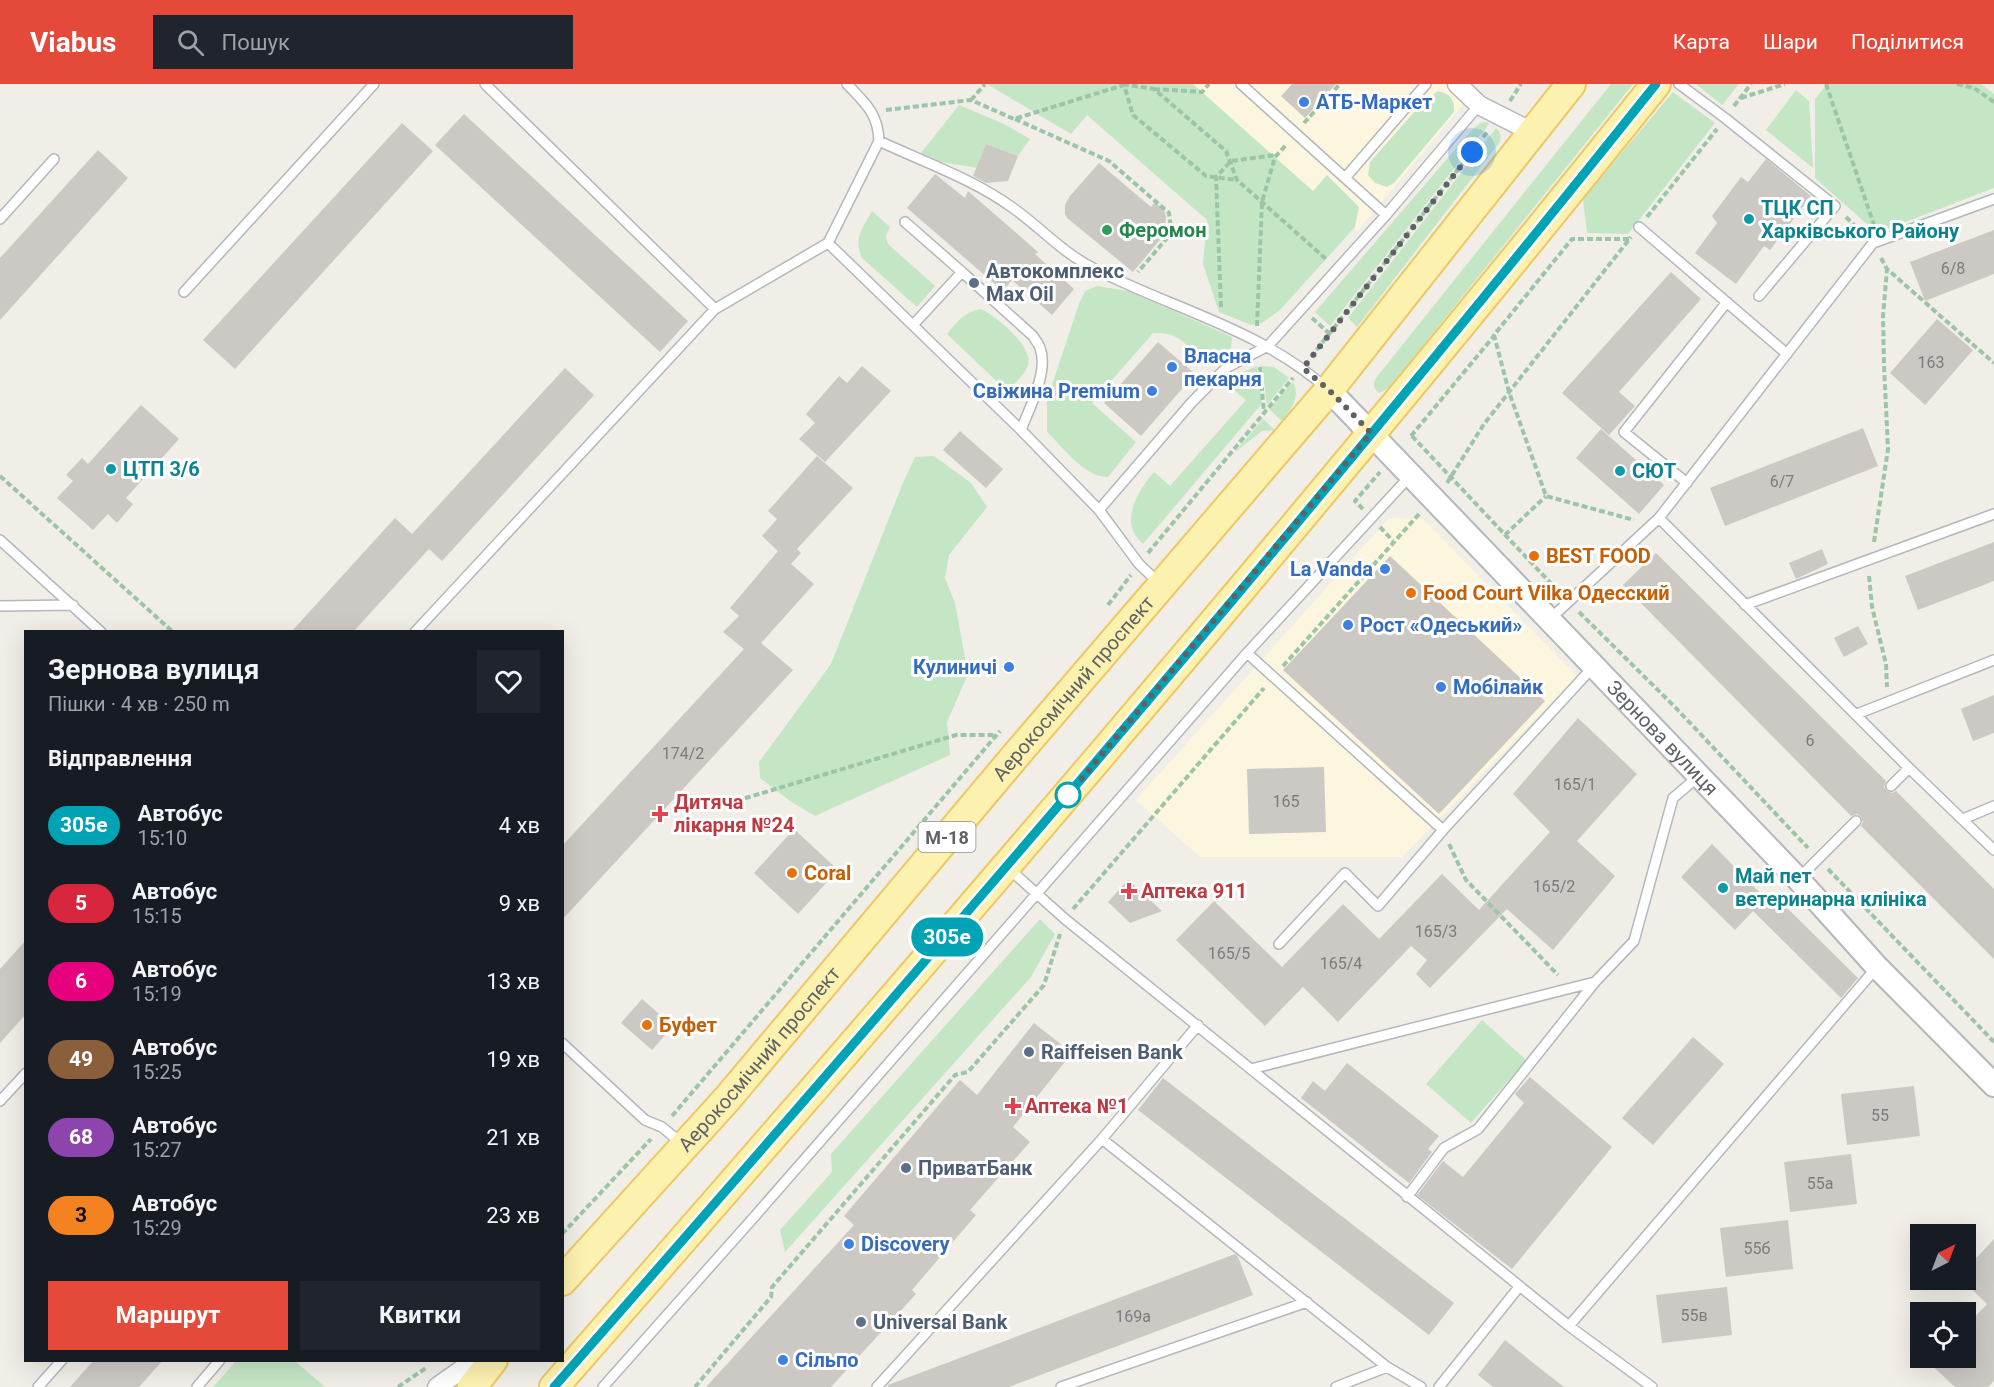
<!DOCTYPE html>
<html lang="uk">
<meta charset="utf-8">
<style>
:root{--surface:#171b24;--page:#20242c;--text:#f1f3f6;--muted:#9ea1a6;--accent:#e44939}
body{margin:0;font-family:Roboto,sans-serif;background:var(--page);color:var(--text);height:100vh;display:flex;flex-direction:column;font-size:22px;white-space:nowrap}
*{box-sizing:border-box;margin:0}
p{font-size:20px;color:var(--muted)}
.icon{flex:none;width:33px;height:33px;fill:none;stroke:currentColor;stroke-width:2;stroke-linecap:round;stroke-linejoin:round}
.map{position:relative;flex:1;overflow:hidden}
.side{position:absolute;left:24px;top:546px;width:540px;height:732px;display:flex;flex-direction:column;background:var(--surface);border-radius:0px;box-shadow:0 6px 24px #0002}
.side>*{flex:none}
.badge{padding:0 12px;border-radius:20px;font-size:21px;line-height:39px}
.needle{width:39px;rotate:42deg}
.buttons{position:absolute;left:1910px;top:1140px;display:grid;gap:12px}
.buttons a{display:grid;place-items:center;width:66px;height:66px;border-radius:0px;background:var(--surface);box-shadow:0 6px 24px #0002;font-size:30px}
.you{position:absolute;width:30px;height:30px;margin:-15px;border:4px solid #fff;border-radius:50%;background:#1a73e8;box-shadow:0 0 0 9px #1a73e833}
.map>.badge{position:absolute;translate:-50% -50%;box-shadow:0 0 0 3px #fff}
h2{padding:0 24px;font-size:22px;line-height:54px}
.round{display:grid;place-items:center;flex:none;width:63px;height:63px;border-radius:0px;background:var(--page)}
.overview{display:flex;align-items:center;justify-content:space-between;height:102px;padding:0 24px}
h1{font-size:28px;font-weight:700;line-height:45px}
.button{display:flex;gap:12px;margin-top:auto;padding:12px 24px}
.button a{flex:1;height:69px;border-radius:0px;background:var(--accent);color:#fff;font-size:24px;font-weight:700;line-height:69px;text-align:center}
.button a+a{background:var(--page);color:var(--text)}
ul{padding:0;list-style:none}
li{display:flex;align-items:center;gap:18px;height:78px;padding:0 24px}
li div{flex:1}
li b{display:block;font-size:22px}
li em{font-style:normal}
li .badge{min-width:66px;font-weight:700;text-align:center}
header{display:flex;align-items:center;gap:36px;box-sizing:border-box;height:84px;padding:0 30px;background:var(--accent);color:#fff}
header strong{font-size:28px}
nav{display:flex;gap:33px;margin-inline-start:auto;font-size:21px}
.search{width:420px;height:54px;background:var(--page);display:flex;align-items:center;gap:15px;box-sizing:border-box;padding:0 21px;border-radius:0px;color:var(--muted);font-size:22px}
.map>svg:first-child{display:block}
.commercial{fill:#fdf6df}
.green{fill:#c4e6c5}
.building{fill:#ccc9c4}
.lines{fill:none;stroke-linecap:round;stroke-linejoin:round}
.service-casing{stroke:#b4b7bb;stroke-width:12}
.minor-casing{stroke:#b4b7bb;stroke-width:21}
.tertiary-casing{stroke:#b4b7bb;stroke-width:26}
.primary-casing{stroke:#edc862;stroke-width:32}
.path{stroke:#9cc5a8;stroke-width:4;stroke-dasharray:6 3;stroke-linecap:butt}
.service{stroke:#fff;stroke-width:9}
.minor{stroke:#fff;stroke-width:18}
.tertiary{stroke:#fff;stroke-width:22}
.primary{stroke:#fcf1af;stroke-width:28}
.line-casing{stroke:#fff;stroke-width:14}
.line{stroke:#00a3b4;stroke-width:9}
.walk{stroke:#5e6266;stroke-width:6;stroke-dasharray:0 10.8}
.shop-dot{fill:#3f7fe0;stroke:#fff;stroke-width:2}
.culture-dot{fill:#0f9aa8;stroke:#fff;stroke-width:2}
.leisure-dot{fill:#2e9e5b;stroke:#fff;stroke-width:2}
.service-dot{fill:#5c6f8a;stroke:#fff;stroke-width:2}
.food-dot{fill:#e8710a;stroke:#fff;stroke-width:2}
.stop-dot{fill:#fff;stroke:#00a3b4;stroke-width:3}
.health-dot{fill:#e0444e;stroke:#fff;stroke-width:2}
.labels{text-anchor:middle;dominant-baseline:central;stroke-width:6;stroke-linejoin:round;paint-order:stroke}
.number-label{font-size:16px;fill:#7a7c7e}
.shield{fill:#fff;stroke:#8e9194;stroke-width:1.5}
.shield-label{font-size:18px;font-weight:bold;fill:#5e6266}
.shop-label{font-size:20px;font-weight:bold;fill:#366cbe;stroke:#fff;text-anchor:start}
.culture-label{font-size:20px;font-weight:bold;fill:#0d838f;stroke:#fff;text-anchor:start}
.leisure-label{font-size:20px;font-weight:bold;fill:#27864d;stroke:#fff;text-anchor:start}
.service-label{font-size:20px;font-weight:bold;fill:#4e5e75;stroke:#fff;text-anchor:start}
.food-label{font-size:20px;font-weight:bold;fill:#c56008;stroke:#fff;text-anchor:start}
.street-label{font-size:20px;fill:#5e6266;stroke:#fff}
.health-label{font-size:20px;font-weight:bold;fill:#be3a42;stroke:#fff;text-anchor:start}
</style>
<header>
<strong>Viabus</strong>
<div class="search"><svg class="icon" aria-label="search" viewBox="0 0 24 24"><circle cx="10" cy="10" r="6"/><path d="M15 15l6 6"/></svg>Пошук</div>
<nav><a>Карта</a><a>Шари</a><a>Поділитися</a></nav>
</header>
<div class="map">
<svg width="1994" height="1303" viewBox="0 0 1994 1303">
<rect width="100%" height="100%" fill="#f0eee7"/>
<!-- commercial -->
<path class="commercial" d="M1192,0h253l20,18 -108,129z
M1389,434l34,1 154,157 -175,181h-202l-64,-57z"/>
<!-- green -->
<path class="green" d="M987,0h206l120,107 14,-16 32,32 -4,20 -75,83 -18,13 -11,2 -32,-13 -16,-48 4,-44 -120,-105 -16,19z
M1611,0h22l-244,304 -10,5c-6,-5 -6,-8 -3,-15z
M1696,0h43l-17,21z
M1827,0h154l13,10v94l-117,45 -62,-55v-79z
M1796,6l13,11 4,67 -47,-38z
M1438,7c12,3 17,8 16,21l-60,71 -7,4 -12,-4 -7,-8 2,-13 53,-60z
M1673,8l42,31 -87,111 -41,-1 -4,-34z
M959,21l45,19 26,15 -12,17 -32,-12 -9,24 -49,-8 -7,-7z
M1486,38l3,2 -159,202 -15,-14 157,-182 8,-7z
M1496,44c5,4 5,8 4,14l-143,185 -9,-9z
M872,127l18,16 -4,9 2,8 47,42 -18,21 -55,-49c-9,-20 1,-30 10,-47z
M1097,202l31,5 104,46 -1,11 -3,8c-32,16 -30,-7 -52,-19 -7,-4 -15,-4 -23,-4l-61,70 44,39 -28,35c-24,0 -44,-29 -61,-45v-32l32,-96 6,-13z
M981,225c15,7 53,38 47,56 -3,10 -14,19 -21,26l-60,-57c10,-12 18,-23 34,-25z
M1257,282l5,36 -3,5 -116,137c-3,-3 -7,-7 -9,-11 -10,-19 7,-47 20,-61l16,14 76,-86 -17,-14 16,-15z
M1262,282l12,1 15,11 -22,27z
M1293,298c8,15 -2,27 -11,39l-13,-12z
M1263,335l12,11 -13,1 -28,22z
M934,372l37,27 16,24 -38,48 -4,23 10,25 13,71 -21,48 3,33 -135,61 -25,-15 -30,-23 -1,-16 72,-98 72,-181 12,-26z
M1040,835l15,15 -24,43 -246,275 -5,-22 52,-58 -1,-18z
M1482,936l44,40 -55,63 -45,-39z
M237,1276l58,1 30,26h-112z"/>
<!-- building -->
<path class="building" d="M1292,0h44l-31,34 -24,-22z
M464,30l224,207 -28,31 -225,-207z
M402,39l31,28 -198,218 -32,-29z
M986,60l32,12 -10,25 -22,2 -13,-7z
M98,66l30,28 -128,142v-62z
M1766,75l45,37 -41,54 -6,-4 -28,38 -41,-31 22,-30 -5,-7 29,-39 7,5z
M1099,79l52,44 4,-5 9,8 2,7 -2,18 -31,37 -66,-54 -2,-4v-9l5,-9z
M935,90l30,24 3,-7 70,61 -3,2 39,35 -22,26 -40,-35 -9,11 -96,-83z
M1994,146v44l-69,27 -15,-39z
M1671,188l30,27 -82,93 16,14 -26,29 -47,-42z
M1937,235l36,31 -48,55 -35,-32z
M1158,258l37,32 -54,62 -37,-33z
M862,282l29,25 -66,71 -26,-23 16,-16 -9,-9 33,-38 8,7z
M565,284l29,27 -152,166 -13,-12 -76,83h-62l104,-114 17,16z
M141,321l38,34 -53,59 7,6 -16,19 -9,-9 -15,16 -36,-32 16,-17 -7,-6 16,-17 6,6z
M1863,344l15,38 -153,60 -15,-38z
M1601,345l63,56 -25,29 -63,-56z
M960,347l43,38 -17,19 -43,-38z
M817,372l36,32 -56,61 4,4 -10,11 23,20 -53,59 32,27 -231,250v-74l182,-197 -21,-17 16,-16 -9,-8 48,-57 -16,-15 15,-17 -9,-8z
M1994,458v39l-76,29 -13,-34z
M1822,465l6,15 -32,15 -7,-16z
M1656,469l230,228 -2,6 3,4 5,2 4,-2 98,98v70l-133,-133 2,-4 -2,-5 -4,-3 -6,2 -228,-231z
M1390,472l155,145 -106,113 -156,-144z
M1858,542l10,18 -24,13 -10,-19z
M1994,611v38l-21,8 -12,-32z
M1578,634l59,56 -60,67 38,35 -62,74 -46,-41 -77,79 -14,-14 11,-14 -16,-14 -73,76 -35,-35 -38,39 -89,-86 38,-39 68,66 61,-63 36,35 63,-65 37,36 71,-78 -37,-38z
M1324,683l2,65 -77,2 -2,-65z
M794,745l44,41 -40,44 -44,-41z
M1712,760l58,59 5,-7 83,82 -17,20 -88,-87 -18,19 -54,-53z
M1128,796l34,31 -32,12 -22,-21z
M26,856v74l-26,29v-74z
M642,915l31,27 -21,24 -31,-27z
M1034,939l38,30 -59,74 17,15 -60,68 6,5 -64,75 4,4 -85,93h-125l148,-162 -10,-9 116,-136 17,15z
M1693,953l31,27 -71,81 -31,-27z
M1347,979l92,73 -11,13 4,3 -23,31 -108,-85 12,-17 12,10z
M1530,993l82,70 -100,122 -95,-74 26,-34 20,16 61,-74 -9,-9z
M1163,994l291,225 -25,32 -291,-225z
M1914,1002l6,50 -73,9 -6,-51z
M1851,1070l6,50 -67,8 -6,-50z
M1788,1136l5,49 -67,8 -6,-49z
M1994,1155v142l-6,6h-33l-31,-29h41v-31l22,-23 -25,-24h3v-10z
M1235,1170l3,3 15,38 -244,92h-121v-2z
M1727,1203l5,48 -70,8 -6,-48z
M1505,1256l27,22 32,25h-71l-15,-12z
M94,1276h69l-24,27h-69z"/>
<g class="lines">
<!-- service casing -->
<g class="service-casing">
<path id="service" d="M485,0l230,225
M847,0c18,19 31,29 32,57l-51,102 193,187 78,80 40,54 21,20
M1241,0l104,94 81,-94
M1679,0l46,34 110,88 -76,90
M879,57c45,21 94,38 134,67 27,19 50,45 80,60 77,40 167,61 233,120
M1345,94l41,37
M0,135l54,-60
M905,138l57,50
M1639,143l148,127
M184,208l190,-208
M913,241l49,-53 71,64c2,4 6,8 7,12 9,23 -11,61 -19,82
M1687,399l-63,-51 103,-130
M1099,426l93,-108 34,-34 42,-22 118,-131 93,-110
M1659,434l250,250 85,82
M0,456l101,92
M1745,521l249,-91
M0,522l73,-1
M1550,535l109,-101 214,-275 121,-44
M415,548l300,-323 113,-66
M1247,569l196,177 151,-164
M1857,630l137,-54
M1891,702l18,-18
M1963,735l31,-13
M1008,784l57,51 504,407 308,-359
M1798,795l58,-58
M1279,860l66,-71 33,33 65,-76
M562,959l83,77 17,7 19,16
M1251,985l344,-87 39,-41 39,-143 26,-22
M0,1017l26,-28
M1102,1055l285,228 34,20
M1407,1113l37,-49 34,-19 117,-147
M1569,1242l83,61
M38,1303l24,-27
M197,1303l23,-27
M603,1303l152,-171 492,-563 163,-177
M877,1303l225,-248 96,-114
M1061,1303l246,-85
M1336,1303l51,-20
M1439,1303l80,-100"/>
</g>
<!-- minor casing -->
<g class="minor-casing">
<path id="minor" d="M1457,0l22,21 55,28
M437,1303l38,-27"/>
</g>
<!-- tertiary casing -->
<g class="tertiary-casing">
<g id="tertiary">
<path id="s1" d="M1329,306l469,489 79,88 117,118"/>
</g>
</g>
<!-- primary casing -->
<g class="primary-casing">
<g id="primary">
<path id="s2" d="M562,1197l165,-182 290,-345 312,-364 242,-306"/>
<path d="M472,1303l21,-27"/>
<path d="M554,1303c375,-428 747,-859 1102,-1303"/>
</g>
</g>
<!-- path -->
<path class="path" d="M1123,0l31,5 72,62 11,29 89,79
M1826,0l49,144
M1957,0l17,4 20,14
M1154,5l48,3 7,-8
M1741,14l44,-14
M971,16l14,-16
M1510,17l11,-17
M1734,22l17,-22
M886,26l85,-10 43,19 110,-34 9,30 73,61 31,4
M1015,35l94,42 60,52 2,16 -3,8 -30,35
M1304,39l36,-39
M1647,133l70,-88
M1846,133l16,16
M1629,155h-57l-78,96 15,57 37,104 88,24
M1881,174l6,11 107,94
M1221,223l-5,-130 15,-16 44,-6
M1312,234l18,16
M1257,242l5,-124 13,-45 11,-12
M1311,273l177,-226
M1260,283l4,46
M1411,352l83,-100
M1412,352l147,156
M0,392l173,156
M1447,399l37,-59 147,-187
M1363,425l-8,-8 25,-29
M1380,443l13,14
M1505,451l41,-39
M1874,458l14,-93 -4,-84 -1,-49 4,-47
M1148,469l145,-175
M1869,492l3,31 14,57 1,23
M1108,521l23,-30
M1579,528l96,95 133,141
M1283,582l137,-153
M719,722l237,-71h40
M1449,760l17,36 92,95
M1828,785l166,173
M1073,825l191,-221
M672,1032l328,-385
M562,1150l89,-95
M398,1303l28,-19
M695,1303l76,-90 1,-10 183,-212 13,-3 76,-87 16,-51"/>
<!-- service -->
<use href="#service" class="service"/>
<!-- minor -->
<use href="#minor" class="minor"/>
<!-- tertiary -->
<use href="#tertiary" class="tertiary"/>
<!-- primary -->
<use href="#primary" class="primary"/>
</g>
<g class="lines">
<!-- line casing -->
<g class="line-casing">
<path id="line" d="M554,1303c375,-427 747,-858 1102,-1303"/>
</g>
<!-- line -->
<use href="#line" class="line"/>
<!-- walk -->
<path class="walk" d="M1068,711l303,-362 -42,-43 -26,-22 169,-216"/>
</g>
<!-- markers -->
<g class="shop-dot">
<circle cx="1304" cy="18" r="6"/>
<circle cx="1172" cy="283" r="6"/>
<circle cx="1152" cy="307" r="6"/>
<circle cx="1385" cy="485" r="6"/>
<circle cx="1348" cy="541" r="6"/>
<circle cx="1009" cy="583" r="6"/>
<circle cx="1441" cy="603" r="6"/>
<circle cx="849" cy="1160" r="6"/>
<circle cx="783" cy="1276" r="6"/>
</g>
<g class="culture-dot">
<circle cx="1749" cy="135" r="6"/>
<circle cx="111" cy="385" r="6"/>
<circle cx="1620" cy="387" r="6"/>
<circle cx="1723" cy="804" r="6"/>
</g>
<circle class="leisure-dot" cx="1107" cy="146" r="6"/>
<g class="service-dot">
<circle cx="974" cy="199" r="6"/>
<circle cx="1029" cy="968" r="6"/>
<circle cx="906" cy="1084" r="6"/>
<circle cx="861" cy="1238" r="6"/>
</g>
<g class="food-dot">
<circle cx="1534" cy="472" r="6"/>
<circle cx="1411" cy="509" r="6"/>
<circle cx="792" cy="789" r="6"/>
<circle cx="647" cy="941" r="6"/>
</g>
<circle class="stop-dot" cx="1068" cy="711" r="12"/>
<g class="health-dot">
<path d="M657 721h6v6h6v6h-6v6h-6v-6h-6v-6h6z"/>
<path d="M1126 798h6v6h6v6h-6v6h-6v-6h-6v-6h6z"/>
<path d="M1010 1013h6v6h6v6h-6v6h-6v-6h-6v-6h6z"/>
</g>
<g class="labels">
<!-- number labels -->
<g class="number-label">
<text x="1953" y="184">6/8</text>
<text x="1931" y="278">163</text>
<text x="1782" y="397">6/7</text>
<text x="1810" y="656">6</text>
<text x="683" y="669">174/2</text>
<text x="1575" y="700">165/1</text>
<text x="1286" y="717">165</text>
<text x="1554" y="802">165/2</text>
<text x="1436" y="847">165/3</text>
<text x="1229" y="869">165/5</text>
<text x="1341" y="879">165/4</text>
<text x="1880" y="1031">55</text>
<text x="1820" y="1099">55а</text>
<text x="1757" y="1164">55б</text>
<text x="1694" y="1231">55в</text>
<text x="1133" y="1232">169а</text>
</g>
<!-- shield labels -->
<rect class="shield" x="918.5" y="738" width="57" height="30" rx="4.5"/>
<g class="shield-label">
<text x="947" y="753">М-18</text>
</g>
<!-- shop labels -->
<g class="shop-label">
<text x="1316" y="18">АТБ-Маркет</text>
<text x="1184" y="272">Власна<tspan x="1184" dy="23">пекарня</tspan></text>
<text x="1140" y="307" text-anchor="end">Свіжина Premium</text>
<text x="1373" y="485" text-anchor="end">La Vanda</text>
<text x="1360" y="541">Рост «Одеський»</text>
<text x="997" y="583" text-anchor="end">Кулиничі</text>
<text x="1453" y="603">Мобілайк</text>
<text x="861" y="1160">Discovery</text>
<text x="795" y="1276">Сільпо</text>
</g>
<!-- culture labels -->
<g class="culture-label">
<text x="1761" y="124">ТЦК СП<tspan x="1761" dy="23">Харківського Району</tspan></text>
<text x="123" y="385">ЦТП 3/6</text>
<text x="1632" y="387">СЮТ</text>
<text x="1735" y="792">Май пет<tspan x="1735" dy="23">ветеринарна клініка</tspan></text>
</g>
<!-- leisure labels -->
<g class="leisure-label">
<text x="1119" y="146">Феромон</text>
</g>
<!-- service labels -->
<g class="service-label">
<text x="986" y="187">Автокомплекс<tspan x="986" dy="23">Max Oil</tspan></text>
<text x="1041" y="968">Raiffeisen Bank</text>
<text x="918" y="1084">ПриватБанк</text>
<text x="873" y="1238">Universal Bank</text>
</g>
<!-- food labels -->
<g class="food-label">
<text x="1546" y="472">BEST FOOD</text>
<text x="1423" y="509">Food Court Vilka Одесский</text>
<text x="804" y="789">Coral</text>
<text x="659" y="941">Буфет</text>
</g>
<!-- street labels -->
<g class="street-label">
<text stroke="none"><textPath href="#s2" startOffset="783">Аерокосмічний проспект</textPath></text>
<text stroke="none"><textPath href="#s1" startOffset="482">Зернова вулиця</textPath></text>
<text stroke="none"><textPath href="#s2" startOffset="297">Аерокосмічний проспект</textPath></text>
</g>
<!-- health labels -->
<g class="health-label">
<text x="674" y="718">Дитяча<tspan x="674" dy="23">лікарня №24</tspan></text>
<text x="1141" y="807">Аптека 911</text>
<text x="1025" y="1022">Аптека №1</text>
</g>
</g>
</svg>
<div class="buttons">
<a><svg class="needle" viewBox="-14 -14 28 28"><path d="M0-13l5 13h-10z" fill="#e53935"/><path d="M0 13l5-13h-10z" fill="#9ea1a6"/></svg></a>
<a><svg class="icon" aria-label="locate" viewBox="0 0 24 24"><circle cx="12" cy="12" r="6"/><path d="M12 2v4M12 18v4M2 12h4M18 12h4"/></svg></a>
</div>
<div class="you" style="left:1472px;top:68px"></div>
<b class="badge" style="left:947px;top:853px;background:#00a3b4;color:#fff">305e</b>
<section class="side">
<div class="overview"><div><h1>Зернова вулиця</h1><p>Пішки · 4 хв · 250 m</p></div><a class="round"><svg class="icon" aria-label="heart" viewBox="0 0 24 24"><path d="M12 20l-8-8c-3-5 5-10 8-4 3-6 11-1 8 4z"/></svg></a></div>
<h2>Відправлення</h2>
<ul>
<li><span class="badge" style="background:#00a3b4;color:#fff">305e</span><div><b>Автобус</b><p>15:10</p></div><em>4 хв</em></li>
<li><span class="badge" style="background:#d7263d;color:#fff">5</span><div><b>Автобус</b><p>15:15</p></div><em>9 хв</em></li>
<li><span class="badge" style="background:#e6007e;color:#fff">6</span><div><b>Автобус</b><p>15:19</p></div><em>13 хв</em></li>
<li><span class="badge" style="background:#8b5e3c;color:#fff">49</span><div><b>Автобус</b><p>15:25</p></div><em>19 хв</em></li>
<li><span class="badge" style="background:#8e44ad;color:#fff">68</span><div><b>Автобус</b><p>15:27</p></div><em>21 хв</em></li>
<li><span class="badge" style="background:#f58220;color:#111">3</span><div><b>Автобус</b><p>15:29</p></div><em>23 хв</em></li>
</ul>
<div class="button"><a>Маршрут</a><a>Квитки</a></div>
</section>
</div>
